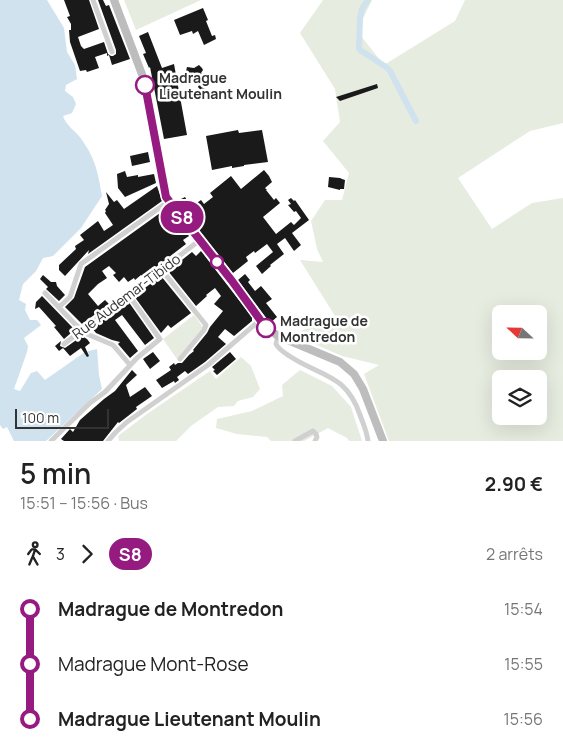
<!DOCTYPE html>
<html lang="fr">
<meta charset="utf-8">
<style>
:root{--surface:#fff;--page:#f2f2f2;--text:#222;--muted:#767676}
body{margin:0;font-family:Manrope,sans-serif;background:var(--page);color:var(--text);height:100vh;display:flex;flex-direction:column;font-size:19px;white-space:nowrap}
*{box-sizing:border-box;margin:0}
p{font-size:16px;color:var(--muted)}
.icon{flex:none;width:28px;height:28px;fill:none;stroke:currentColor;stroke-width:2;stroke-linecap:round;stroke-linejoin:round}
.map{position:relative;height:441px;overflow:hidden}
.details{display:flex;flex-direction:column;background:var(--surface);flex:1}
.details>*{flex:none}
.badge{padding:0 10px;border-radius:16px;font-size:18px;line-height:32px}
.needle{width:32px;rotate:292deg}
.buttons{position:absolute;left:492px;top:305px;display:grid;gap:10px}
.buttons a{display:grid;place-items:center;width:55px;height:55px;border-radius:8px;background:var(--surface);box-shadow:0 5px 20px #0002;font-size:25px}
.scale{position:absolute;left:15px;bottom:12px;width:94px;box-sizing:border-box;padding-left:5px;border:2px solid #333;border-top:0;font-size:14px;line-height:18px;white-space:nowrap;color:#333;-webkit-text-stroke:4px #fff;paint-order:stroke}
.map>.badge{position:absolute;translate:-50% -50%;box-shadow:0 0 0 2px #fff}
.legs{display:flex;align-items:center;gap:8px;height:55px;padding:0 20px;font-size:16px}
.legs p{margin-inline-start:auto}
.overview{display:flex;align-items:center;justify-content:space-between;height:85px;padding:0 20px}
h1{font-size:28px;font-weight:600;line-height:38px}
ul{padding:0 20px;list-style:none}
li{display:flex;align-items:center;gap:18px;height:55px;font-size:19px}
li i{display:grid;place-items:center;width:8px;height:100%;margin:0 6px;background:currentColor}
li i::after{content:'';width:12px;height:12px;margin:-6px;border:4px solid;border-radius:50%;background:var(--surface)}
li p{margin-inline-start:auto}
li:first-child i{background:linear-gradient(#0000 50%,currentColor 0)}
li:last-child i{background:linear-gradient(currentColor 50%,#0000 0)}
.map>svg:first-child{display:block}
.green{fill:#e6ecdf;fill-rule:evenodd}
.water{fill:#cfe2ee}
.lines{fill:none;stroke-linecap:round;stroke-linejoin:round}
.canal{stroke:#cfe2ee;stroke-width:6}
.building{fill:#1a1a1a}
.street{stroke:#d0d0d0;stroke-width:5}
.secondary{stroke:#bdbdbd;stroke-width:8}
.line-1-casing{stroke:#fff;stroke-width:11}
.line-1{stroke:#951b81;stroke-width:8}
.stop-1-dot{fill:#fff;stroke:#951b81;stroke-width:2.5}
.labels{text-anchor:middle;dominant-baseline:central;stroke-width:5;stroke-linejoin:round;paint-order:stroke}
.stop-label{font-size:14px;font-weight:bold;fill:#333;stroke:#fff;text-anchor:start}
.street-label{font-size:14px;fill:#333;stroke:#fff}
</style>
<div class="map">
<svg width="563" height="441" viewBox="0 0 563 441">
<rect width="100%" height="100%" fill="#fff"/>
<!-- green -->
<path class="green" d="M124,0h77l-65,30z
M323,0h49l-15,31 27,34 71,-44 10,-21h98v123l-33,8 -72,47 34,51 40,-26 31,-5v243h-174l-25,-67 15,-9 -37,-9 -39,-17 -2,-8 34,-15 -35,-56 23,2 -6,-13 -6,-28 14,-21h17l7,-27 -26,-32 17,-19 -5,-33 -35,-56zM501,314h38v37h-38zM501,379h38v37h-38z
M194,315l9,12 -26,32 -14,-20z
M241,357l10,9 9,23 -7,8 -15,4 -4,5 -16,1 -27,19 -15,15h-57l-1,-5 29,-22 63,-43 6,8z
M300,370l32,16 19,21 11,34h-13l-2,-3 -19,-10 -24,13h-33l-4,-4 -30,-3 -21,-6 1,-9 35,-8 31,-15 -1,-11z"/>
<!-- water -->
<path class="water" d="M0,0h47l17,28 3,24 8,13 2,14 -11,6 -1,6 8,6 3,7 -4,9 -9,3c3,10 13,15 19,24 14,20 16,33 20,56l-21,32 -28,28 -10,2 -7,13 -13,13 -4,16 7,4 -1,6 5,10h7l4,5 -17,13 4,8 -1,6 -13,37 6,2 11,-18 6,-2 8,9 40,-28 12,-3 2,26 3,14 -56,52h-32l-7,-14 -4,2 -3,-4z"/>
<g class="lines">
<!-- canal -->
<path class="canal" d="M368,0l-6,9 -2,9 -1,30 1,2 26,17 4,4 26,50"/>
</g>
<!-- building -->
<path class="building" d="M64,0h25l10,29 -21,8 3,9 3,3 20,-7 4,12 3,2h2l3,-2v-4l-18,-50h5l3,6 3,-1 21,54 -18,6 -3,-10 -2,1v-3l-12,4 4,11 -12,4 -1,-2 -6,1 -10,-29 -1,-12h2v-6l-4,-7 3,-1z
M203,8l5,12 -2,1 6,15 3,-1 1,4 -12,6 -6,-14 -5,3 -1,-3 -12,4 -6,-15z
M148,32l14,36 12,-4 13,71 -23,4 -14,-72 -1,1 -6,-14 3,-1 -7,-17z
M199,65l3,3 1,2 -2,3 3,4 -2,5 3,3 -1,6 3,4 -1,3 -3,1 -3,-2 1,-6 -3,-4 2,-5 -3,-3 -2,-6 -9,2 2,-1 -2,-3 1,-4 7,1z
M377,84l1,4 -38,13 -4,-4z
M238,130l1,3 23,-3 6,32 -24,3v1l-12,2v-2l-20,4 -6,-34z
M148,152l2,10 -18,4 -2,-10z
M264,170l5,6 3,6 -7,6 2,2h-1l8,10 2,-2 4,5 -17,14 13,17 15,-12 3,3 7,-7 -5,-7 -2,1 -6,-7 3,-1 -3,-4 3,-2 3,3 1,-1 14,20 -17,13 9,12 -7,6 -9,-13 -8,6 7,10 -14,11 1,1 -9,8 -6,-8 17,-14 -6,-8 -12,9 -1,-2 -8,6 2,4 -15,12 -47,-60 -7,-13 6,-3 6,10 10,-7 3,4 9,-7 -3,-4 21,-17 10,13z
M125,171l2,6 11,-2v2l16,-3 2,9 -31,14 -7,-9 -1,-14z
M329,177l11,1 2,1 3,1 -1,9h-4v1l-12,-3z
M157,186l5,15 -74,53 1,-4 -24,26 -6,-6v-5l17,-16 -1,-3 9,-6 -4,-5 18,-14 6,10 9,-6 -8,-12 1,-2 -1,-1 4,-6 -3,-12 8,10 3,-2 7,9z
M167,208l22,28 -6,4 3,4 -43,33 -2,-2 -6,5 -1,-2 -6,4 -4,-5 -5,5 -6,-7 3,-2 -7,-7 -7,5 5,7 -9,6 -10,10 10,12 7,-6 4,4 -27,20 -17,-17 9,-9 11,-31z
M201,251l51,66v4l-18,15 -9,-7 -7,8 8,7 -21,18 -17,12 -3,-3 -8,6 2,3 -4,3 -1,-2 -12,7 -6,-8 15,-10 -2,-3 5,-4 1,2 3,-2h4l7,-8 5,-4 -1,-1 14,-17 3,-6 13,-16 -9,-7 7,-8 -6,-8 -9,7 1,1 -11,10 -28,-35 24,-19 4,4z
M245,274l5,6 -2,2 7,9 6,-5 11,13 -6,4 11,14 -7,6 -32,-43z
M43,275l8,7h5l1,4 8,9 -6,6 -13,-12 2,-2 -8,-8z
M161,276l30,37 -20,15 -3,-3 -7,8 -27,-37z
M42,296l31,32 -3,3 1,2 -7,6 -10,-12 2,-1 -17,-19 -4,2 1,-7z
M128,301l26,37 -9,7 -23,-30 -7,5 23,31 -8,7 -12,-14 2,-2 -8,-2 -16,-7 -4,-5z
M82,336l5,3 3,4 -5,4 4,9 -2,1 -6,-9 -11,8 -7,-8 -4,3 -4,-5 6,-5 -1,5 5,2z
M153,352l7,9 -10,8 -7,-10z
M230,352l6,7 -19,16 -4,-4 2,-1 -3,-3z
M132,370l5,5 -11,10 4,12 15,-10 7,9 -16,11 1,2 -18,14 -1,-1 -15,19h-39l-3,-2 9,-10 3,3 7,-12 24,-21 11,-8z"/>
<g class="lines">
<!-- street -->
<path class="street" d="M93,0l19,52
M161,269l45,56 -2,5 -24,29
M45,293l31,32 11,9 26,11 17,20
M59,307l11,-10 11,-33 88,-63
M278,336l-2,8c3,6 9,9 15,13 31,20 55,17 69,58 3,8 7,17 8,26
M64,344l136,-104
M51,441l39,-38 15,-11 32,-34 23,-19 -32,-45
M108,441l8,-9 11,-10 81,-57 52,-45
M295,441l18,-10 3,3 1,3 -2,4"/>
<!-- secondary -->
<path class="secondary" d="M114,0l29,77 21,115 5,9 63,80 34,46 12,9 62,26 14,12 9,15 20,52"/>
</g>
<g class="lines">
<!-- line-1 casing -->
<g class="line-1-casing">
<path id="line-1" d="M145,85l21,112 66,84 34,47"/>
</g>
<!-- line-1 -->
<use href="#line-1" class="line-1"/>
</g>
<!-- markers -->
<g class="stop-1-dot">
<circle cx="145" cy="85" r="9"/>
<circle cx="217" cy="262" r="6"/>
<circle cx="266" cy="328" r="9"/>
</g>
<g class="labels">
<!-- stop labels -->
<g class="stop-label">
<text x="159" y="77">Madrague<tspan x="159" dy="16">Lieutenant Moulin</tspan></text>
<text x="280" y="320">Madrague de<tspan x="280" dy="16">Montredon</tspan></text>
</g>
<!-- street labels -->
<g class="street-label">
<text transform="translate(126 296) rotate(-37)">Rue Audemar-Tibido</text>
</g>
</g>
</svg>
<div class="buttons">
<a><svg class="needle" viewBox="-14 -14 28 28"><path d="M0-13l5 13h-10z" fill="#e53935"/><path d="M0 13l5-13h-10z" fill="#767676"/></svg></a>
<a><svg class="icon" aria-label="layers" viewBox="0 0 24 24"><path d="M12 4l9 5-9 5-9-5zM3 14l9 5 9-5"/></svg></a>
</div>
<div class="scale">100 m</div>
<b class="badge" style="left:182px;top:217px;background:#951b81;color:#fff">S8</b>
</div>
<section class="details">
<div class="overview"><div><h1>5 min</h1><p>15:51 – 15:56 · Bus</p></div><b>2.90 €</b></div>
<div class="legs"><svg class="icon" aria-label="walk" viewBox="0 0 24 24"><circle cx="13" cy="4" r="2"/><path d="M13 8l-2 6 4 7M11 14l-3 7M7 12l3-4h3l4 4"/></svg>3<svg class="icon" aria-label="forward" viewBox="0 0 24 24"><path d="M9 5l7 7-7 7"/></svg><b class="badge" style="background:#951b81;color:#fff">S8</b><p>2 arrêts</p></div>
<ul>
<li><i style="color:#951b81"></i><b>Madrague de Montredon</b><p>15:54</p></li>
<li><i style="color:#951b81"></i><span>Madrague Mont-Rose</span><p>15:55</p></li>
<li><i style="color:#951b81"></i><b>Madrague Lieutenant Moulin</b><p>15:56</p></li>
</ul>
</section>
